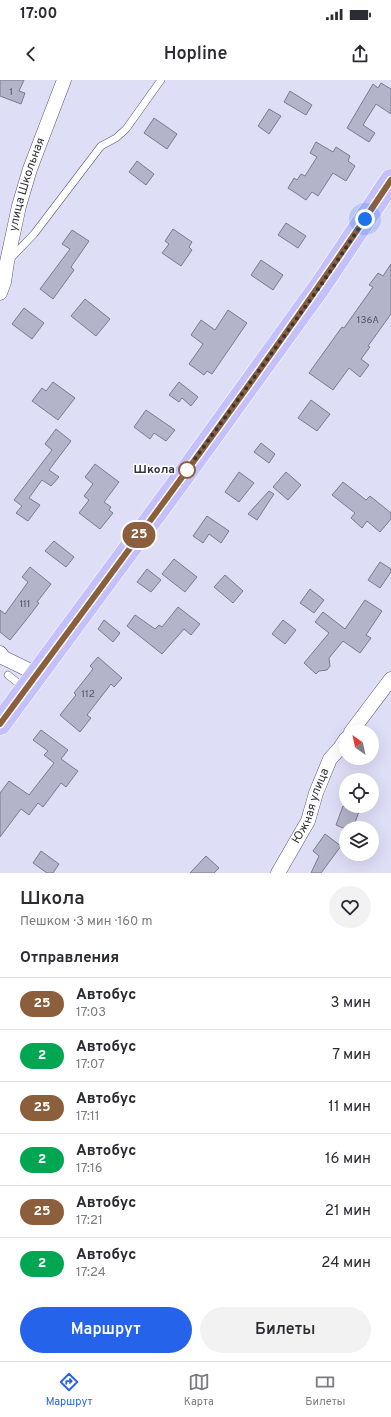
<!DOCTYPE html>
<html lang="ru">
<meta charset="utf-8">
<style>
:root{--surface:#fff;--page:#f2f2f3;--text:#2b2b33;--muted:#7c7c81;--line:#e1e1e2;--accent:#2563eb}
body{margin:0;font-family:Overpass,sans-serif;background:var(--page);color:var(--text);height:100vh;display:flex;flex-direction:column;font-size:15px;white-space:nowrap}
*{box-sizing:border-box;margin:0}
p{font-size:13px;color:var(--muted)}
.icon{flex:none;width:22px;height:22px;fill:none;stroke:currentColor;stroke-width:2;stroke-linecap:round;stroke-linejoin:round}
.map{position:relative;height:793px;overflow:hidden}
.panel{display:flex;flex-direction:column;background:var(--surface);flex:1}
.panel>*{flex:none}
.badge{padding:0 8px;border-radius:13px;font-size:14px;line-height:26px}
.needle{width:26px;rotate:327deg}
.buttons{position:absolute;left:339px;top:645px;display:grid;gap:8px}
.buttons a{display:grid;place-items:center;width:40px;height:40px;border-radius:50%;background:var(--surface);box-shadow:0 4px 16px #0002;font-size:20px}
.you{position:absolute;width:20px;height:20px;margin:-10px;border:3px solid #fff;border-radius:50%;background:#1a73e8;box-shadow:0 0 0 6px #1a73e833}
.map>.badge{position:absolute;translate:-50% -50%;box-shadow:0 0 0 2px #fff}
h2{padding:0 20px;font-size:15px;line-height:36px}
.round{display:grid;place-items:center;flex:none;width:42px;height:42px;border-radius:21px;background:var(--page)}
.headline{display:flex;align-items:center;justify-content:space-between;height:68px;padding:0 20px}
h1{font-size:19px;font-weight:600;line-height:30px}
.primary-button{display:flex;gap:8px;margin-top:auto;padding:8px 20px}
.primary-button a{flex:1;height:46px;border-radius:24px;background:var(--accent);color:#fff;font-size:16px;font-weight:600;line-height:46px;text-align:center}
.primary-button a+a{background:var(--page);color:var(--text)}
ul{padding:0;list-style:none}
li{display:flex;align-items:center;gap:12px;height:52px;padding:0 20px;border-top:1px solid var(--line)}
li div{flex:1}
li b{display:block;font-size:15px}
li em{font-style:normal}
li .badge{min-width:44px;font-weight:700;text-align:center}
.status{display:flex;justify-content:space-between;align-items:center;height:28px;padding:0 20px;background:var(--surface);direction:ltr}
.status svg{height:11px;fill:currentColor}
header{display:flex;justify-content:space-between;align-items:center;height:52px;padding:0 20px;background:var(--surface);font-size:18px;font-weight:600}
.tabs{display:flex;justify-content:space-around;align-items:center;height:56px;border-top:1px solid var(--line);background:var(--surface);font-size:11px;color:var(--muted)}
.tabs a{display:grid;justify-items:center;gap:2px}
.tabs .selected{color:var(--accent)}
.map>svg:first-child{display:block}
.building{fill:#b3b3ca;stroke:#7a7a90}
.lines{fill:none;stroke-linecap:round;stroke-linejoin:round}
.lane-casing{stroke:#5a5a6f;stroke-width:8}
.street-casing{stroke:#5a5a6f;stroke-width:15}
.primary-casing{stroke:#fff;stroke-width:23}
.lane{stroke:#fff;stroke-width:7}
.street{stroke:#fff;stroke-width:14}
.primary{stroke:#c4c0fb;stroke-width:22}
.line-casing{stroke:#fff;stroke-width:9}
.line{stroke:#8b5e3c;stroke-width:6}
.walk{stroke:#34343e;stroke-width:4;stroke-dasharray:0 7.2}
.stop-dot{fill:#fff;stroke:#8b5e3c;stroke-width:2}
.labels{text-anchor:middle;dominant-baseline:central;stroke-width:3;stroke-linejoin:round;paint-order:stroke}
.number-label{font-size:10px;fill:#545461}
.street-label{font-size:12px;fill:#34343e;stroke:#fff}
.stop-label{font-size:12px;font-weight:bold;fill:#34343e;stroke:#fff;text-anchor:end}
</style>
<div class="status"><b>17:00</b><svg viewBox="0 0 49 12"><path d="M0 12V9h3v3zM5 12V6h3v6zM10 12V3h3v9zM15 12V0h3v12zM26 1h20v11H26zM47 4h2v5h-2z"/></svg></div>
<header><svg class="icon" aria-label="back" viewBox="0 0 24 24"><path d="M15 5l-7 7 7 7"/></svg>Hopline<svg class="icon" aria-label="share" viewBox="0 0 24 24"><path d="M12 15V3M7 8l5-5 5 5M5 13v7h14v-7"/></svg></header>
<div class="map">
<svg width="391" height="793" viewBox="0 0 391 793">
<rect width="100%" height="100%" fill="#dedef7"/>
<!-- building -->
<path class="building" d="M0,0h24l-5,11 6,2 -4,11 -21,-8z
M381,3l10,6v25l-15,-10 -13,21 12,8 -6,9 -22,-14 26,-44 5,4z
M290,11l22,14 -6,10 -22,-13z
M269,29l12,7 -12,18 -11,-8z
M154,38l23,16 -10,15 -23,-16z
M316,62l17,10 3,-5 14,9 -2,5 7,5 -9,15 -13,-8 -15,23 -6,-4 -6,8 -18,-12 6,-10 3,2 4,-6 4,2 12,-19 -7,-4z
M137,81l17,13 -8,11 -17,-13z
M286,143l20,13 -8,12 -20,-13z
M173,149l19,13 -3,5 3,3 -11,16 -19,-13 7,-9 -4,-3z
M72,150l17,11 -18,26 3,3 -21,29 -13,-10 30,-40 -8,-5z
M261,180l22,15 -10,15 -22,-15z
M391,184v50l-23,32 2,1 -9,12 8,6 -9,12 -11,-9 -16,22 -24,-17 33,-46 2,1 29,-41 -4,-2 9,-12 5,3z
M85,219l25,20 -14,17 -25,-20z
M24,228l20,15 -12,16 -20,-15z
M228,230l19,13 -35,51 -5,-3 -3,4 -15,-11 14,-20 -12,-9 10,-15 14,10z
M53,302l22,16 -17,22 -26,-19 10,-13 4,3z
M179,302l19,15 -7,9 -9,-8 -3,4 -10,-7z
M311,320l19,14 -13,17 -19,-13z
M146,330l29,20 -9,11 -12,-8 -4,6 -16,-12z
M56,349l15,12 -22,29 10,7 -8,9 -9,-6 -13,18 11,7 -12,16 -12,-8 6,-7 -8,-6 38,-50 -7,-6z
M261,363l14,11 -6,9 -15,-11z
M95,384l24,18 -15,20 7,5 -2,3 4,3 -13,16 -21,-16 10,-13 -5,-4 9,-12 -8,-7z
M239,392l15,11 -15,19 -14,-10z
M286,392l15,13 -13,15 -15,-13z
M343,402l23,18 4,-4 21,17v6l-11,13 -13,-11 -5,7 -11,-10 4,-5 -23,-18z
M269,411l5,3 -17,26 -9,-6z
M207,436l22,15 -8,12 -12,-9 -6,9 -10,-7z
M54,461l20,16 -8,10 -21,-16z
M174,479l23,18 -12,15 -23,-18z
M380,482l11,7v3l-11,16 -12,-8z
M30,487l21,17 -14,18 2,1 -9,12 -20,25 -10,-8v-22l5,4 23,-32 -6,-5z
M147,489l14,11 -10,12 -14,-10z
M225,495l18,16 -10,12 -19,-16z
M310,509l14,11 -10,13 -14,-10z
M365,520l17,11 -16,24 5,3 -11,15 -17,-12 -14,17 1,8 -3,4 -8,1 -3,3 -12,-11 25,-30 -14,-11 8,-10 22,17z
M178,527l22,17 -9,11 -7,-6 -22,25 -35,-28 8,-11 20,14 4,-4 3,2z
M104,540l16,13 -7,9 -15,-13z
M283,540l13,10 -11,14 -13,-10z
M98,577l24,21 -8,9 -3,-3 -24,31 4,3 -11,14 -20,-17 16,-20 -2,-2 19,-24 -3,-3z
M41,650l27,20 -7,9 17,12 -12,16 -5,-4 -18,24 -5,-4 -9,12 -8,-6 -21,28v-44l9,-12 20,14 25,-32 -10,-8 4,-4 -15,-11z
M343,726h18l-8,22h-10l-7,-3z
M325,754l16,12 -20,27h-10l8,-17 -6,-5z
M41,771l18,13 -6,9h-6l-14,-10z
M206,776l13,12 -5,5h-24z"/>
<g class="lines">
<!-- lane casing -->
<g class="lane-casing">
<path id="lane" d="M10,179l24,-25 67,-88 15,-8 10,-9 35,-49
M8,595l15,12"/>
</g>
<!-- street casing -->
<g class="street-casing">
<g id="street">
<path id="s1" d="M0,213l4,-11 3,-20 12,-56 11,-37 34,-89"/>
<path d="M0,573l4,5 33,16"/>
<path d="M351,652l40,-53"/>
<path id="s2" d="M278,793l30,-52 8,-28 14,-34 10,-11 6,-9"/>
</g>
</g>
<!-- primary casing -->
<g class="primary-casing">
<path id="primary" d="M0,644l178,-241 143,-198 70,-105"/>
</g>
<!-- lane -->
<use href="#lane" class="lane"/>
<!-- street -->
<use href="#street" class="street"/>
<!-- primary -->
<use href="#primary" class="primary"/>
</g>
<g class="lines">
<!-- line casing -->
<g class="line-casing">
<path id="line" d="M0,644c133,-180 267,-358 391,-544"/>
</g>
<!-- line -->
<use href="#line" class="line"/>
<!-- walk -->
<path class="walk" d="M187,390l134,-185 44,-66"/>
</g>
<!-- markers -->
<circle class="stop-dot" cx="187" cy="390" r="8"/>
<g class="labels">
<!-- number labels -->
<g class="number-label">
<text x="11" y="12">1</text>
<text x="368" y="240">136А</text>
<text x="25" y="524">111</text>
<text x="88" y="614">112</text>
</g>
<!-- street labels -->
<g class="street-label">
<text stroke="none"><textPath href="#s1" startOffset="112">улица Школьная</textPath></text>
<text stroke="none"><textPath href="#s2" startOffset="75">Южная улица</textPath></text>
</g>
<!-- stop labels -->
<g class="stop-label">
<text x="175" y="390">Школа</text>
</g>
</g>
</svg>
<div class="buttons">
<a><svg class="needle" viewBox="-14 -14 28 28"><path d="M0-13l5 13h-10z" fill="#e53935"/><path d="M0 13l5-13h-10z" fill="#7c7c81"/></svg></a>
<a><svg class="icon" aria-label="locate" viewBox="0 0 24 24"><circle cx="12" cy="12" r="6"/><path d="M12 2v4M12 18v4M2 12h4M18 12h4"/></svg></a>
<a><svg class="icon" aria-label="layers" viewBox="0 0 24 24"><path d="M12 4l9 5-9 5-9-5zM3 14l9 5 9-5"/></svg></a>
</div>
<div class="you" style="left:365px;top:139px"></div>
<b class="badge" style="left:139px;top:455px;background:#8b5e3c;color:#fff">25</b>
</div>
<section class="panel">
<div class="headline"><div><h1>Школа</h1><p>Пешком · 3 мин · 160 m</p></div><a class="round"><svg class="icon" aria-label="heart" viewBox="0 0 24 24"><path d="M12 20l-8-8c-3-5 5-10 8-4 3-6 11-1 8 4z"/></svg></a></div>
<h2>Отправления</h2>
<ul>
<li><span class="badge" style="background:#8b5e3c;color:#fff">25</span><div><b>Автобус</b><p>17:03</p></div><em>3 мин</em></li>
<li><span class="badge" style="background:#00a651;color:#fff">2</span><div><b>Автобус</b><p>17:07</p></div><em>7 мин</em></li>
<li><span class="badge" style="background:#8b5e3c;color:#fff">25</span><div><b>Автобус</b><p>17:11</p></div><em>11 мин</em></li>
<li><span class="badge" style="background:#00a651;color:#fff">2</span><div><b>Автобус</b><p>17:16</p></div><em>16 мин</em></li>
<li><span class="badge" style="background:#8b5e3c;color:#fff">25</span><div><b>Автобус</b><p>17:21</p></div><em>21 мин</em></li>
<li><span class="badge" style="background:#00a651;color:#fff">2</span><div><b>Автобус</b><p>17:24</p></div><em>24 мин</em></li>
</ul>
<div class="primary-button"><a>Маршрут</a><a>Билеты</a></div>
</section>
<nav class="tabs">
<a class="selected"><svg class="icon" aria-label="directions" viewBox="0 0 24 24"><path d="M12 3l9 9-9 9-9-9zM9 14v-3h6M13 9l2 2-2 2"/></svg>Маршрут</a>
<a><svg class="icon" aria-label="map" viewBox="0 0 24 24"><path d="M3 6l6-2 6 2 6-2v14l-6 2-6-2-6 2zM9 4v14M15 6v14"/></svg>Карта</a>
<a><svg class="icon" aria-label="tickets" viewBox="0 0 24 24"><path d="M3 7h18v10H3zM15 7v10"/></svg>Билеты</a>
</nav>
